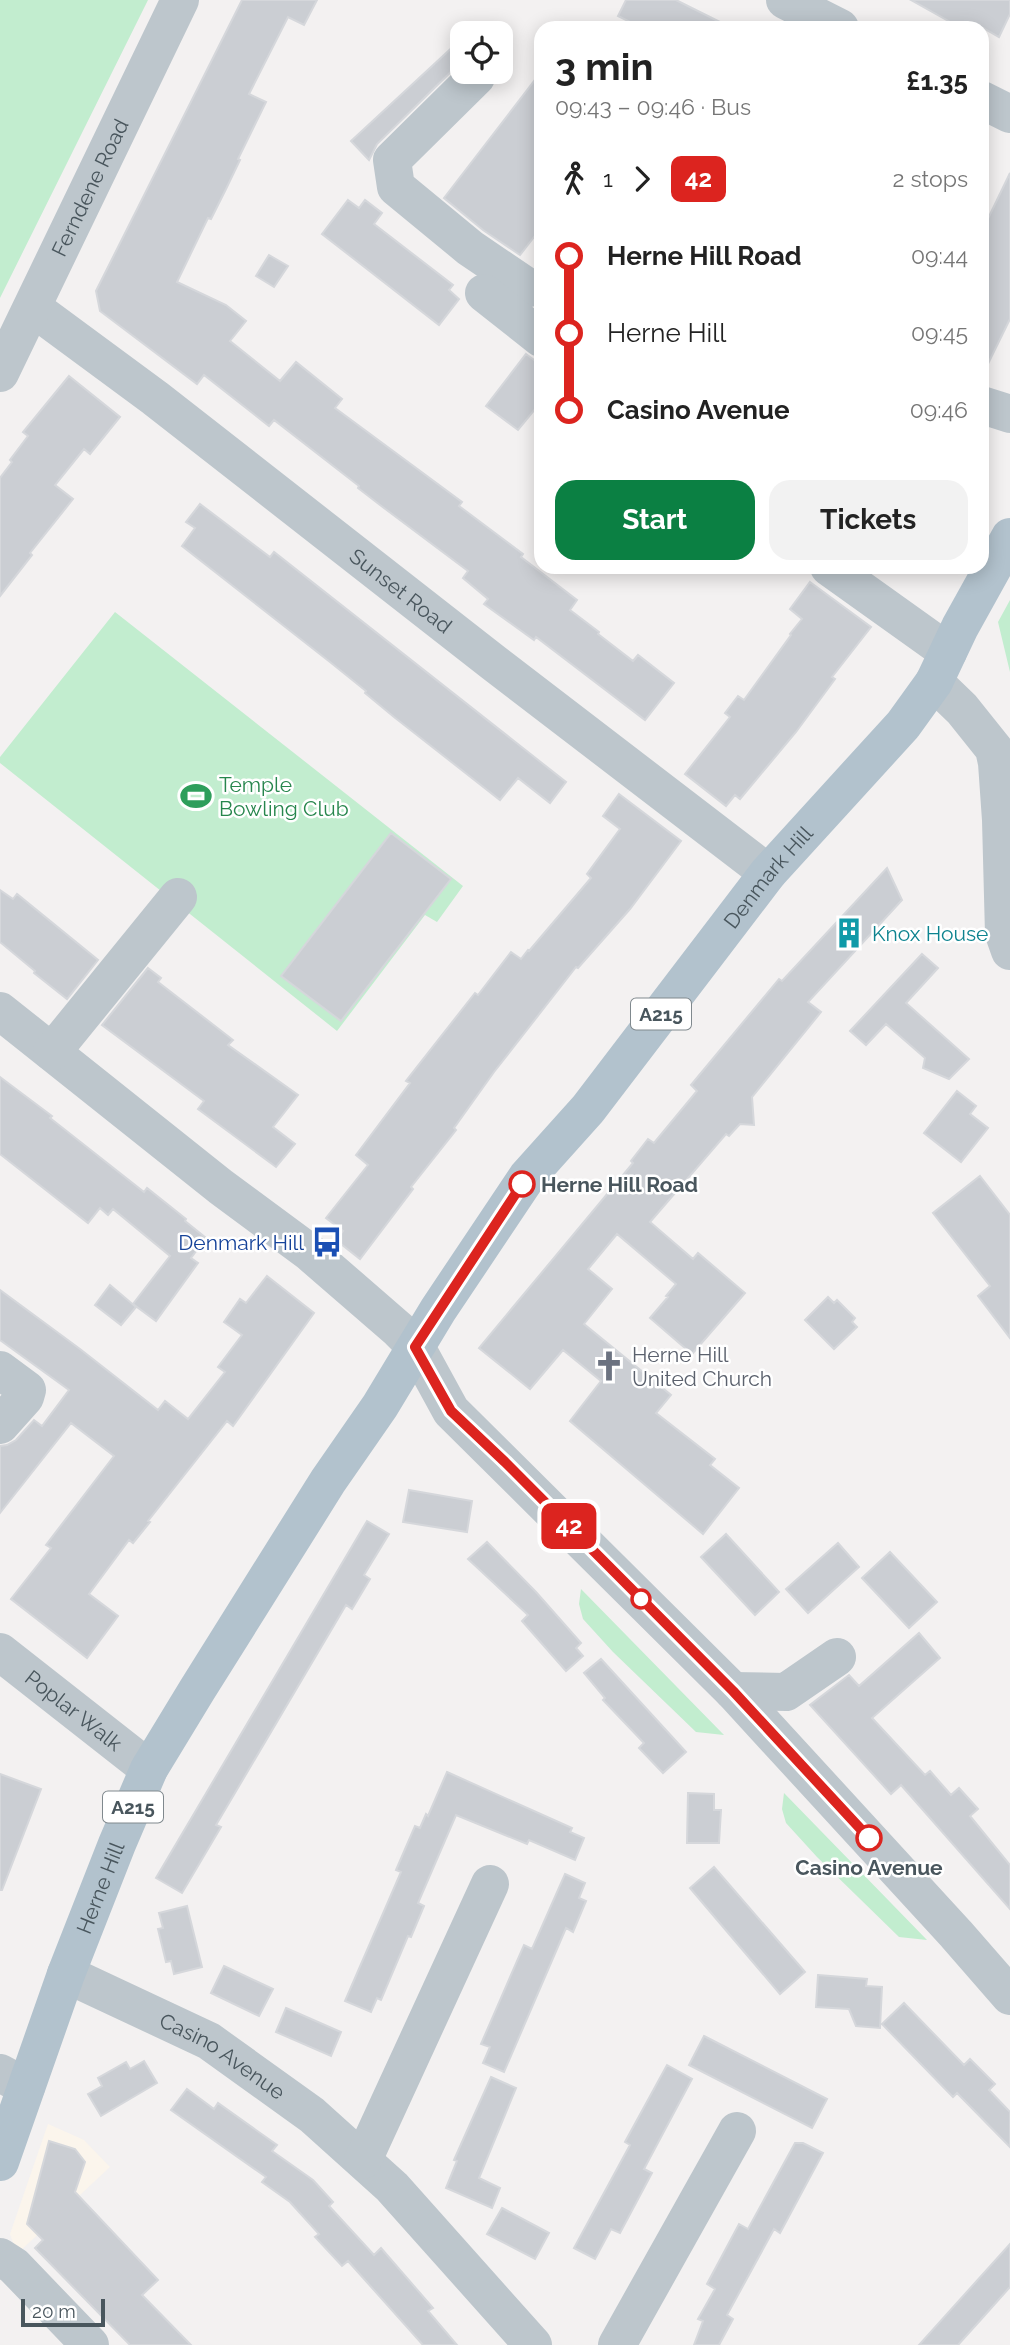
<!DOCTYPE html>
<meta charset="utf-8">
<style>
:root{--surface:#fff;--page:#f2f2f2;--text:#222;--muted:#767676;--accent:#0b8043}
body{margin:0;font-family:Raleway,sans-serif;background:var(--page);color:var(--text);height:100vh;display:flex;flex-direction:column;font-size:26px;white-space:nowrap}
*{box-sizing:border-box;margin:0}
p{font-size:23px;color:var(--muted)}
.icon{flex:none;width:38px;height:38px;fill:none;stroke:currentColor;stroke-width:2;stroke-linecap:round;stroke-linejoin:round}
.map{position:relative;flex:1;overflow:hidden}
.panel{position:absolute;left:534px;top:21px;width:455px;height:553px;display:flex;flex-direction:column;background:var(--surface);border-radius:21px;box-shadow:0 4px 18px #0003}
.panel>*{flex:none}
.badge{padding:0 14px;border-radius:10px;font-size:24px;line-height:46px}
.buttons{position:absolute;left:450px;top:21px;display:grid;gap:14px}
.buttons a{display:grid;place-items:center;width:63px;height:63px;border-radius:14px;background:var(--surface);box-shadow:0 4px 18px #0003;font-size:35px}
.scale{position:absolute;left:21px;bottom:18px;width:84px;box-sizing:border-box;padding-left:7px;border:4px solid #49565d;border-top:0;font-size:19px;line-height:24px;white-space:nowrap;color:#49565d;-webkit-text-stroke:5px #fff;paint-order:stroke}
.map>.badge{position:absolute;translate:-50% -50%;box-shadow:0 0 0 4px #fff}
.legs{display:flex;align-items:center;gap:10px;height:77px;padding:0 21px;font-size:23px}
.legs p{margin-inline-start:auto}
.summary{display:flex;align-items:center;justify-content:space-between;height:119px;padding:0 21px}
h1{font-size:38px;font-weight:700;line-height:52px}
.cta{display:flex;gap:14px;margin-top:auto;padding:14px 21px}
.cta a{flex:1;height:80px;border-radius:21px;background:var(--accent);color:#fff;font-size:28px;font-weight:700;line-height:80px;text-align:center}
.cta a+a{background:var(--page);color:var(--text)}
ul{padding:0 21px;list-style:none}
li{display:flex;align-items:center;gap:24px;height:77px;font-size:26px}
li i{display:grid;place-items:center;width:10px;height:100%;margin:0 9px;background:currentColor}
li i::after{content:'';width:18px;height:18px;margin:-9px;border:5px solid;border-radius:50%;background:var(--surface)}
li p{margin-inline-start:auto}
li:first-child i{background:linear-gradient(#0000 50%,currentColor 0)}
li:last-child i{background:linear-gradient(currentColor 50%,#0000 0)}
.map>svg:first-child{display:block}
.commercial{fill:#fbf5ec}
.green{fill:#c2edcf}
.building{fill:#cbced3;stroke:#d5d7db;stroke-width:2}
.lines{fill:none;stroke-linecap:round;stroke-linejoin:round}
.minor{stroke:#bdc6cc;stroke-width:38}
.major{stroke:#b2c2cd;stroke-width:38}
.line-1-casing{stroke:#fff;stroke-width:16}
.line-1{stroke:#dc241f;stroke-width:10}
.stop-1-dot{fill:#fff;stroke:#dc241f;stroke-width:3.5}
.labels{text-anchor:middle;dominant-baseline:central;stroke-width:5;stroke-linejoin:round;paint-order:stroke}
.shield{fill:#fff;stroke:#80898e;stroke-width:2}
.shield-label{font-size:19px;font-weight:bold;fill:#49565d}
.street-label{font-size:21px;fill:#49565d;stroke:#fff}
.leisure-label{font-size:21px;fill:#27864d;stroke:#fff;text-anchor:start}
.culture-label{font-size:21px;fill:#0d838f;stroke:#fff;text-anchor:start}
.stop-label{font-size:21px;font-weight:bold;fill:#49565d;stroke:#fff;text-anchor:start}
.transit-label{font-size:21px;fill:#164399;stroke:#fff;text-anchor:end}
.worship-label{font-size:21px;fill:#5b616d;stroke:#fff;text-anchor:start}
</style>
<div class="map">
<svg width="1010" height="2345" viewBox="0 0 1010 2345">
<rect width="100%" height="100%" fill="#f3f1f1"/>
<!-- commercial -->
<path class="commercial" d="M48,2124l36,16 26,27 -93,87 -7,-20z"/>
<!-- green -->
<path class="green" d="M0,0h148l-148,298z
M1010,600v72l-12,-50z
M115,612l348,274 -26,36 -12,-7 -88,116 -337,-268v-6z
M581,1589l143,146 -28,-3 -83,-80 -30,-33 -4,-15z
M784,1793l143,147 -28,-3 -82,-80 -31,-34 -4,-14z"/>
<!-- building -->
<path class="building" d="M242,0h75l-13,25 -16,-8 -39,77 17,8 -28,57 2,1 -14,29 -15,30 -3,-1 -31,64 49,23 20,16 -16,20 50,40 16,-19 46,37 -7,9 127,94 -3,4 64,48 -2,3 56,43 -7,10 29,22 -1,2 35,27 5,-6 36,28 -29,37 -109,-83 -2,3 -50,-36 4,-5 -25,-21 5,-7 -88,-66 -22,-17 1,-2 -85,-66 -5,6 -65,-51 -7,9 -97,-73 -4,-20z
M626,0h50l56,28h-90l-24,-12z
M911,0h99v14l-11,23 -16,-9 -1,3v-3h-21z
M462,42v19l-85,83 -8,16 -18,-19 106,-98z
M541,72v156l-21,27 -37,-25 -39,-32z
M1010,173v146l-28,57v-145z
M348,200l11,8 6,-8 17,13 -8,11 79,61 -4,5 10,9 -20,26 -117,-91z
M269,255l19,11 -14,21 -18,-11z
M526,354l15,11v37l-23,28 -32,-24z
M69,376l51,41 -30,37 -6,-5 -29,36 18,14 -43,54 2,2 -32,41v-118l12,-16 -2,-2 18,-24 -5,-4z
M200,504l70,53 4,-5 292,230 -16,21 -32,-25 -18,22 -106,-83 -29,-24 1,-2 -36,-29 -148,-116 13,-18 -9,-6z
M810,582l61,45 -39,50 3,2 -39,53 -56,67 -5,-4 -9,11 -41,-32 45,-57 -5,-4 13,-17 6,4 47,-65 -1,-1 12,-15 -12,-10z
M619,794l62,47 -51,68 -52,59 -2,-1 -82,105 -40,56 2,2 -45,57 2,2 -53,70 -24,-19 7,-9 -17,-13 42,-53 -12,-10 54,-72 -4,-2 69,-88 3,2 33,-43 10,7 7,-9 1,1 62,-73 -4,-4 33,-45 -17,-13z
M391,833l60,46 -110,142 -60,-45z
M887,868l15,32 -94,102 13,10 -69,85 2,28 -14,-1 -11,12 -3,-2 -76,88 43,37 5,-6 47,40 -53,61 -42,-36 18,-21 -2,-1 10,-12 -59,-50 -29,35 24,20 -28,35 87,71 -15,18 59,46 -5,6 29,23 -36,46 -133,-113 31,-40 -38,-31 -33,39 -51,-41 154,-185 -2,-2 17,-22 6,4 43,-52 -6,-6 88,-106 3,2z
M0,890l13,9 4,-5 81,66 -31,39 -33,-26 1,-2 -35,-29z
M922,954l16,14 -32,35 63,56 -20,20 -26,-11 2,-10 -39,-34 -20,21 -16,-14z
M148,968l13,10 -3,4 75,58 -5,5 70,50 -25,32 22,17 -19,23 -78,-58 6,-8 -102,-76z
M0,1077l52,39 -2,2 94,74 3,-4 39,31 -1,2 21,17 -15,20 7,5 -42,58 -23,-17 37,-48 -57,-47 -5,6 -8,-7 -12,15 -88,-69z
M957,1091l19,15 -6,8 18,14 -27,34 -37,-29z
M980,1176l30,39v123l-32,-42 12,-10 -57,-73z
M267,1276l47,37 -81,113 -6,-5 -79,100 2,1 -17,21 -4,-3 -40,54 29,22 -31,42 -76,-59 40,-51 -5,-3 68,-89 -43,-33 -71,90v-67l7,-1 9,-5 18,-20 8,6 27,-36 -69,-50v-50l80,59 78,61 7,-9 23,18 37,-47 -7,-5 24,-32 -18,-13 16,-23 6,4z
M110,1285l26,22 -15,18 -26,-20z
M828,1297l6,6 3,-3 18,18 -3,4 5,5 -23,22 -29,-29z
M409,1490l63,11 -5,31 -64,-10z
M367,1521l22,13 -25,41 6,4 -18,30 -6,-4 -130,220 5,2 -39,66 -26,-15z
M726,1534l53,58 -24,23 -54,-58z
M487,1542l49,50 45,51 -5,5 7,8 -17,15 -44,-50 6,-6 -60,-56z
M838,1543l21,24 -51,46 -22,-24z
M890,1552l47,50 -28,26 -47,-50z
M919,1633l21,25 -68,60 53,57 5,-4 21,24 8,-7 19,21 -8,7 40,49v44l-109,-124 -10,9 -81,-89 39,-30 10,11z
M601,1659l85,93 -23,21 -24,-25 5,-5 -41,-43 2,-2 -21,-25z
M447,1772l125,56 -2,4 14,6 -9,22 -46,-20 -2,4 -71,-29 -38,88 6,3 -13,31 -3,-1 -27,64 -4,-2 -6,14 -26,-11 56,-129 -5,-2 19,-44 5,2 6,-14 2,2z
M0,1774l41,15 -39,101h-2z
M688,1793l26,1v16h7l-2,33h-32z
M714,1867l91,105 -25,22 -90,-106z
M565,1874l20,9 -6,15 7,3 -13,31 -7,-4 -62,144 -21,-9 7,-16 -9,-3 43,-99 8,4z
M187,1906l15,61 -28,7 -3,-13 -5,1 -8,-33 5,-1 -4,-15z
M224,1966l49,23 -14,27 -48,-23z
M818,1975l49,4 -1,7 16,1 -2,41 -24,-2 -7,-17 -33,-2z
M904,2003l60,62 6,-6 25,25 -6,6 21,22v35l-53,-54 -4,4 -71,-73z
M286,2008l55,24 -10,24 -55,-24z
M704,2036l123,63 -15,29 -123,-63z
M144,2061l13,22 -56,33 -13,-22 14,-8 -4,-8 28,-16 4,7z
M667,2065l25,14 -48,90 8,4 -32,60 -9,-4 -16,30 -21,-11 56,-103 -5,-3z
M491,2077l25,11 -37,90 21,10 -8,20 -46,-20 11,-27 -3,-1z
M187,2089l27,20 4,-6 59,42 -5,6 41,29 20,22 -4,4 45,49 7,-7 52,60 -5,3 29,34h-34l-75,-84 -6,5 -27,-29 4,-3 -29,-32 -28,-20 4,-5 -95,-67z
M49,2141l26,8 10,13 -10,30 83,88 -16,15 49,50h-61l-95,-97 8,-8 -16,-16z
M795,2143h8l20,10 -43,80 -6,-4 -47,86 6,4 -14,26h-25l9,-24 -5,-2 17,-30 -8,-5 32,-60 9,5z
M502,2208l47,25 -14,26 -48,-25z
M1010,2244v43l-25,28 -27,30h-39z"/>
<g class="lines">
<!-- minor -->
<g class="minor">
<path d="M785,0l55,28"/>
<path d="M476,77l-84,83 4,27 74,61 59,40"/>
<path d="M982,100l28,14"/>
<path d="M484,293l57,45"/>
<path id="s1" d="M33,308l122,90 339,265 274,210"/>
<path id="s2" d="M0,373l180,-373"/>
<path d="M982,405l28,9"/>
<path d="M829,567l119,85"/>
<path d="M934,682l28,27 32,40 3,14 4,57 3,114 6,17"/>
<path d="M0,1011l221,176 88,65 90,78 17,17 35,64 282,280 223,243 54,62"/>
<path d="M52,1052l126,-155"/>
<path d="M0,1370l27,20 -2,7 -25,28"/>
<path id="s3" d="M0,1652l149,117"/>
<path d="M733,1691l53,1 51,-35"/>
<path id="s4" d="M66,1974l143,67 103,74 80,72 141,158"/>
<path d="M0,2073l26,14"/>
<path d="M363,2160l127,-276"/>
<path d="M0,2257l14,9 76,79"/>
<path d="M617,2345l120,-214"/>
</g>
<!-- major -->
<path class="major" id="s5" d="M0,2162l66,-188 51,-130 32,-75 48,-79 131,-209 52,-75 58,-96 89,-133 61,-68 180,-236 135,-148 31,-43 26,-55 50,-90"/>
</g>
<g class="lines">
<!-- line-1 casing -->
<g class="line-1-casing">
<path id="line-1" d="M522,1184l-107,163 36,64 54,51 228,229 136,147"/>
</g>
<!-- line-1 -->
<use href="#line-1" class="line-1"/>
</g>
<!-- icons -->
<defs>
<g id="stadium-bare" transform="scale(2.415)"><path d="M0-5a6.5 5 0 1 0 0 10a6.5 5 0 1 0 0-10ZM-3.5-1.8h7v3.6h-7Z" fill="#2e9e5b" stroke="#fff" stroke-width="2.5" paint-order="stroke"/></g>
<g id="building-bare" transform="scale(2.415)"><path d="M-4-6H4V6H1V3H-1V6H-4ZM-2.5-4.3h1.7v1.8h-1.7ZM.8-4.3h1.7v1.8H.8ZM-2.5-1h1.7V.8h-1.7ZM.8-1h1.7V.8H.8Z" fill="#0f9aa8" stroke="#fff" stroke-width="2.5" paint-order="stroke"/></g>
<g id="bus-bare" transform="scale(2.415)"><path d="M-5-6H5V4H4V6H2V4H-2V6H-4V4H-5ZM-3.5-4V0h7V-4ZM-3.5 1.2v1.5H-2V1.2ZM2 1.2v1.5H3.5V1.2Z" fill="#1a4fb4" stroke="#fff" stroke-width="2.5" paint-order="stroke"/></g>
<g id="church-bare" transform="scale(2.415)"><path d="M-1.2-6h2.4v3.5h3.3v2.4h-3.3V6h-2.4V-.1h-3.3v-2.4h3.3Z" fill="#6b7280" stroke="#fff" stroke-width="2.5" paint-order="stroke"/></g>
</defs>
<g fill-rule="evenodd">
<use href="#stadium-bare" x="196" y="796"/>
<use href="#building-bare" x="849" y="933"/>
<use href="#bus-bare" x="327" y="1242"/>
<use href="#church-bare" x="609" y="1366"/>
</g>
<!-- markers -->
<g class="stop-1-dot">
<circle cx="522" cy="1184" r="12"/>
<circle cx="641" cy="1599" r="9"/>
<circle cx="869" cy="1838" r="12"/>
</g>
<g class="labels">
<!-- shield labels -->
<g class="shield">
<rect x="631" y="998.5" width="60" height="31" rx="5"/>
<rect x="103" y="1791.5" width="60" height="31" rx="5"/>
</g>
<g class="shield-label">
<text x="661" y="1014">A215</text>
<text x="133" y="1807">A215</text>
</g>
<!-- street labels -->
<g class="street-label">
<text stroke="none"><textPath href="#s2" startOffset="206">Ferndene Road</textPath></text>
<text stroke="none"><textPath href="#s1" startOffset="464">Sunset Road</textPath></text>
<text stroke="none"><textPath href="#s5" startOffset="1508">Denmark Hill</textPath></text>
<text stroke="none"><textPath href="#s3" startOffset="94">Poplar Walk</textPath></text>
<text stroke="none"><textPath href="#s5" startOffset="292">Herne Hill</textPath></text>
<text stroke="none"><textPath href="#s4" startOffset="177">Casino Avenue</textPath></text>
</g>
<!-- leisure labels -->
<g class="leisure-label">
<text x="219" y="784">Temple<tspan x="219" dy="24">Bowling Club</tspan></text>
</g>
<!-- culture labels -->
<g class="culture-label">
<text x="872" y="933">Knox House</text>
</g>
<!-- stop labels -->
<g class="stop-label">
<text x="541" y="1184">Herne Hill Road</text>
<text x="869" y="1867" text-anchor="middle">Casino Avenue</text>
</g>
<!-- transit labels -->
<g class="transit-label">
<text x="304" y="1242">Denmark Hill</text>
</g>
<!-- worship labels -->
<g class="worship-label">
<text x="632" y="1354">Herne Hill<tspan x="632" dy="24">United Church</tspan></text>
</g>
</g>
</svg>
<div class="buttons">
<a><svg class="icon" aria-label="locate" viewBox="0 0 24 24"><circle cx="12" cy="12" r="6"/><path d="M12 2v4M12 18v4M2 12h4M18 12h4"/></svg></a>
</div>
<div class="scale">20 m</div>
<b class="badge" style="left:569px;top:1526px;background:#dc241f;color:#fff">42</b>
<section class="panel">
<div class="summary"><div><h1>3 min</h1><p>09:43 – 09:46 · Bus</p></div><b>£1.35</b></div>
<div class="legs"><svg class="icon" aria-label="walk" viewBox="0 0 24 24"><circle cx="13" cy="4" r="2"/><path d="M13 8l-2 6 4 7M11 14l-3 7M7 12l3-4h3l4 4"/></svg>1<svg class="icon" aria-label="forward" viewBox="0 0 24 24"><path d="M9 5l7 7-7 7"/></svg><b class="badge" style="background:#dc241f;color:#fff">42</b><p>2 stops</p></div>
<ul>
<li><i style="color:#dc241f"></i><b>Herne Hill Road</b><p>09:44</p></li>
<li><i style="color:#dc241f"></i><span>Herne Hill</span><p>09:45</p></li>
<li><i style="color:#dc241f"></i><b>Casino Avenue</b><p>09:46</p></li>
</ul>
<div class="cta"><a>Start</a><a>Tickets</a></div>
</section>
</div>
